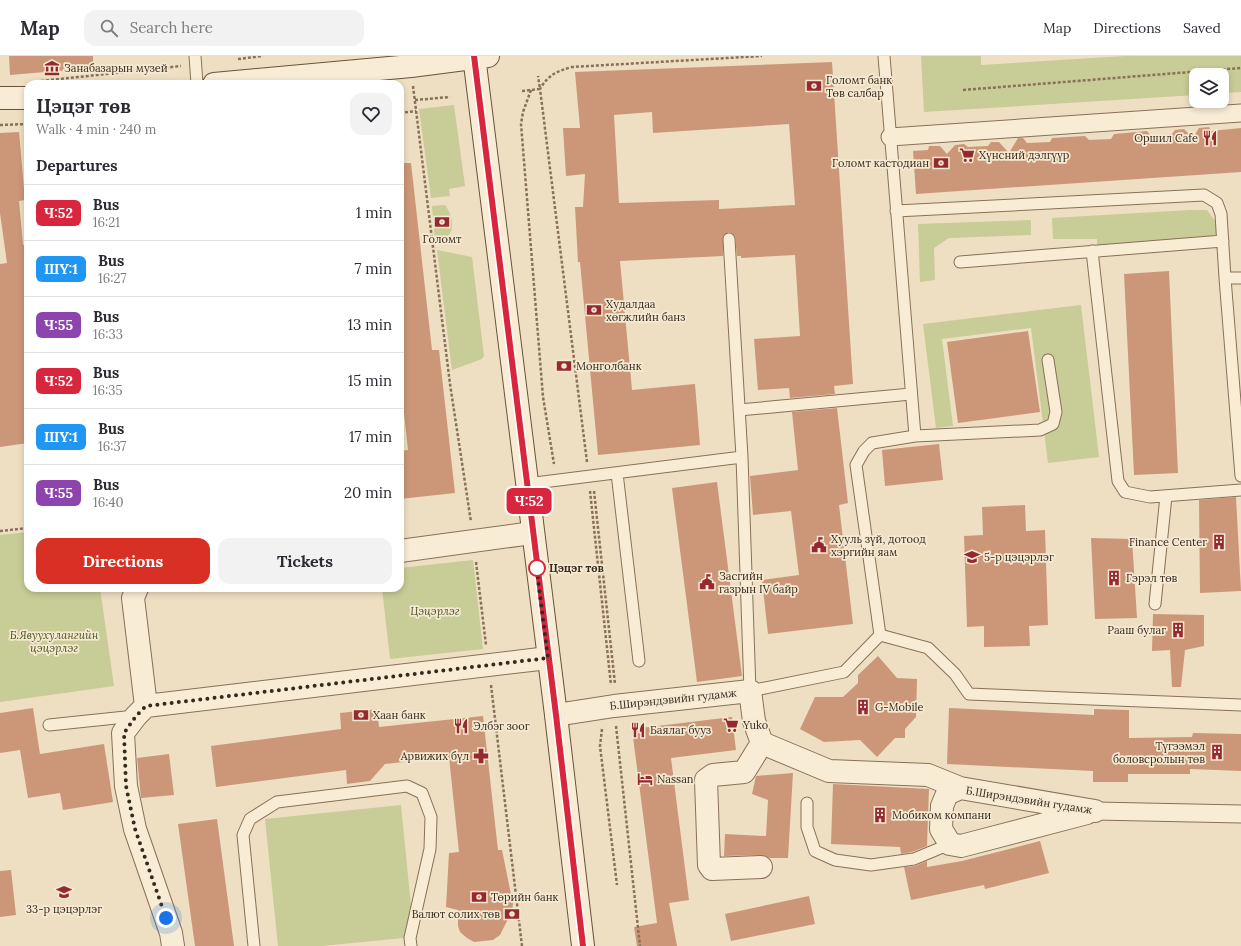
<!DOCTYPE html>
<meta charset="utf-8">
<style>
:root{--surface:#fff;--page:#f2f2f3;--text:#2b2b33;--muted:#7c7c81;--line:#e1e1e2;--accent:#d93025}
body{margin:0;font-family:Lora,serif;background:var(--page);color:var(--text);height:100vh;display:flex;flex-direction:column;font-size:15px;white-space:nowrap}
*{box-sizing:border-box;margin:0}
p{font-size:13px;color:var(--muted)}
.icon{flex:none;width:22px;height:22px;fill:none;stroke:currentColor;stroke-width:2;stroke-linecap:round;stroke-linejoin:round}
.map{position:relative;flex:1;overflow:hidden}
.panel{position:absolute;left:24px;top:24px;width:380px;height:512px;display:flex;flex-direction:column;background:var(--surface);border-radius:12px;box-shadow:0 2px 6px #0003}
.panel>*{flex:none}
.badge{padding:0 8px;border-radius:6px;font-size:14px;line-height:26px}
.tools{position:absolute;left:1189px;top:12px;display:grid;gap:8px}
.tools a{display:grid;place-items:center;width:40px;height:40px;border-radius:8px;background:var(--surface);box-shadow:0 2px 6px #0003;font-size:20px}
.you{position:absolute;width:20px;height:20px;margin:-10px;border:3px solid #fff;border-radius:50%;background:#1a73e8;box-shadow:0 0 0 6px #1a73e833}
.map>.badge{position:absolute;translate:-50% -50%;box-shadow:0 0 0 2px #fff}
h2{padding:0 12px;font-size:15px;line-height:36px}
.round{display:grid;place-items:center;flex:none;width:42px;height:42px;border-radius:12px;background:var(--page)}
.summary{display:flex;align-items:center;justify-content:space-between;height:68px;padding:0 12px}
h1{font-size:19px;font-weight:700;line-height:30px}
.cta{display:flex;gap:8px;margin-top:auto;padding:8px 12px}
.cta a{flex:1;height:46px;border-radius:12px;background:var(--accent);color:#fff;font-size:16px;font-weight:700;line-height:46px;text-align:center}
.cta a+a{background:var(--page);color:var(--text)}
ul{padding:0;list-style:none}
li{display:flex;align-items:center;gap:12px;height:56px;padding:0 12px;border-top:1px solid var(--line)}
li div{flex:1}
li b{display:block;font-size:15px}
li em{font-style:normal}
li .badge{min-width:44px;font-weight:700;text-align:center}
header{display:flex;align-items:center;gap:24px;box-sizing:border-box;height:56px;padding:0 20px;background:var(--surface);border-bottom:1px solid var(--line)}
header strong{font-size:19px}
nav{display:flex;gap:22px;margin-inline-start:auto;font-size:14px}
.search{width:280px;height:36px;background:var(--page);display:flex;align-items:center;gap:10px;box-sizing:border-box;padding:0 14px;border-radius:12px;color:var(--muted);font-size:15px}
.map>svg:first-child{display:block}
.green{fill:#c8cc96}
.building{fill:#cc9778;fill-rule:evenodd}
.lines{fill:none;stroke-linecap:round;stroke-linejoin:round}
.service-casing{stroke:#887059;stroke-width:13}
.pedestrian-casing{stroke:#887059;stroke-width:19}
.minor-casing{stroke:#887059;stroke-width:24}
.secondary-casing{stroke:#69513c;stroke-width:24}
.path{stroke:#887059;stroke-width:2.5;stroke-dasharray:3 2;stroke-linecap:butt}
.service{stroke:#f9ecd5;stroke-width:11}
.pedestrian{stroke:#f9ecd5;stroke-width:17}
.minor{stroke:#f9ecd5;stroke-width:22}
.secondary{stroke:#f9ecd5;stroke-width:22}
.line-casing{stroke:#fff;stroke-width:9}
.line{stroke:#d7263d;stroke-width:6}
.walk{stroke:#37291d;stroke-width:4;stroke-dasharray:0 7.2}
.stop-dot{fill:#fff;stroke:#d7263d;stroke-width:2}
.labels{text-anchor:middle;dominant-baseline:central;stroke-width:3.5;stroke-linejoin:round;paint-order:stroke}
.poi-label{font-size:11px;fill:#37291d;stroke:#f5e9d1;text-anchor:start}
.stop-label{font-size:11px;font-weight:bold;fill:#37291d;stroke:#f5e9d1;text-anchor:start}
.park-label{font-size:11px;font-style:italic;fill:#4a5424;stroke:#f5e9d1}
.street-label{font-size:11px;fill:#37291d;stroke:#f5e9d1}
</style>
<header>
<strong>Map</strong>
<div class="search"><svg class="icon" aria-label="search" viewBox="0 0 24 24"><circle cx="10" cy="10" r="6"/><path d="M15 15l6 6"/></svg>Search here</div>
<nav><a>Map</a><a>Directions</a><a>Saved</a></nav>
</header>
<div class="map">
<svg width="1241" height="890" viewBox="0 0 1241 890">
<rect width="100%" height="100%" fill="#eedfc2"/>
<!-- green -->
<path class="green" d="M921,0h60v9l144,-9h116v36l-19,1v-18h-26v20l-272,17z
M454,49l11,81 -16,3 1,7 -19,2 -12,-89z
M445,149c10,13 12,35 -10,36l-3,-35z
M1190,154h17l9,12 2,21 -121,4v-8h-44l-1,-21z
M1031,164v15l-82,3 -15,10 1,32 -15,2 -2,-58z
M437,194l35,7 12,99 -2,3 -30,11z
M1081,249l18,152 -51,6 -17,-135 -89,11 11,87 -17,2 -13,-104z
M28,476v56h72l14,98 -114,16v-167z
M473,504l10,89 -93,10 -8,-71h18v-20z
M401,749l13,132 -92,9h-44l-13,-127z"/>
<!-- building -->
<path class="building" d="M9,0h84v12l-83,7z
M832,6l21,322 -19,2 1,8 -45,4 -1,-10 -31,2 -4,-51 46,-3 -5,-81 -54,3v-2h-4l-2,-20 -6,-4 -6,4v20l-103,5 12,129 63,-6 5,61 -102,10 -18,-193h-2l-3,-55h8l2,-33 -19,2 -3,-48h17l-5,-56zM652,56l1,21 136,-9 6,81 -76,4v-9l-100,3 -5,-88z
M1209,71l2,4 30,-3v44l-325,22 -3,-43 15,-1 1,-4h11l7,8 8,-9 9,-1 4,3 20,-1 3,-4h8l10,11 9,-15h5l4,5 23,-1 2,-4 33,-2 4,4 22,-1 3,-5 33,-3 4,5 21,-2 3,-4 9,-1 9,9 6,-10z
M19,76l6,68 -6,1 4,44 5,-1v199l-28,4v-183l7,-1 -7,-50v-80z
M400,107h11l21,187h7l16,143 -55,6v-48l8,-1 -8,-74z
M1169,215l9,202 -44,2 -10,-201z
M1028,275l12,81 -82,11 -11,-81z
M837,352l11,95 -9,2 14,119 -85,10 -6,-54 37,-5 -8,-64 -38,4 -3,-39 48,-6 -6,-58z
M939,388l4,36 -58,6 -3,-36z
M717,426l25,194 -45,6 -25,-194z
M1236,441l5,94 -41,2 -1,-93z
M1025,449l1,26 19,-1 3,95 -19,1 1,20 -46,1v-21l-17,1 -3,-91 19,-1 -1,-28z
M1091,482l41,1 5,79 -42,1z
M1153,558l51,1v31l-19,4 -4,37h-9l-2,-37 -18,1z
M878,600l19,22 20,1 -1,38 -11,12v9h-10l-18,19 -17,-17 -36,2 -24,-13 15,-32h28l15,-14v-8z
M33,652l7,46 64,-10 9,58 -50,8 -3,-17 -32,5 -8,-48 -20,3v-40z
M949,652l145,7v-6l35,1v28l63,-1 1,-4 48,1v37l-51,-2v5h-62v8h-35v-11l-146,-7z
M377,653l2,18 104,-11 15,134h4l11,54 -1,7 -12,24 -7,5 -19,2 -7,-4 -7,-6 -2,-6v-16l-12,-3 3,-54 10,-1 -10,-95 -64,7 -15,17 -23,3 -1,-14 -130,17 -5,-41 130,-17 -1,-16z
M732,661l4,33 -65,8 18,142 -20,3 8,43h-40l-3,-19 23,-4 -25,-194z
M169,698l5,41 -33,3 -4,-40z
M793,717l-5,85h-19l-9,-3 -36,1 1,-22 41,2 2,-36 -16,-6 4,-18z
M833,728l96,5 -2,57 -15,6 -11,2 -1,-7 -69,-3z
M217,763l17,127h-39l-17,-122z
M1040,785l9,32 -64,16 -1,-4 -73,15 -7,-33 11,-1 12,-5v6l35,-6z
M11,814l5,45 -16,2v-46z
M809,840l6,28 -84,17 -6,-27z"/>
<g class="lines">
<!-- service casing -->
<g class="service-casing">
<path id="service" d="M195,0l2,28
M896,155l308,-16 13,8 4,11 4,64h16
M729,183l13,218 8,234 94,-19 36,-37
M1092,195l26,230 7,11 25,5 91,-7
M960,206l263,-21
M1225,222l16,198
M739,354l172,-16
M915,380l125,-6 13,-6 3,-12 -8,-52
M617,417l22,188
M527,428l215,-27
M1155,548l11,-108
M880,579l-24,-170 8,-14 8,-8 43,-7 -31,-380
M880,579l48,13 27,26 14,20 272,11
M49,669l86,-9
M807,747v24l8,24 20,9 36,5 43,-6 36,-15
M254,890l-11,-111 7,-16 27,-17 130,-16 15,7 9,24 -1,32 -20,89 1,8"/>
</g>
<!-- pedestrian casing -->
<g class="pedestrian-casing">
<path id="pedestrian" d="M890,81l351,-24
M1095,755l146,3"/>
</g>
<!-- minor casing -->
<g class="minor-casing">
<path id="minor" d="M400,495l132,-18
M137,532l-4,10 13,108
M146,650l402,-48
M146,650l-10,10 -13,17 3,53 9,43 36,104 2,13
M556,659l58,-9 136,-15 4,30 8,22 67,28 99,4 32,13 135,23
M960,732l-13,6 -5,12 -1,23 9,15 11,2 126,-33
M761,811l-49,2 -3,-4 -3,-85 7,-5 31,-3 18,-29"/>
</g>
<!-- secondary casing -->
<g class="secondary-casing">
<path id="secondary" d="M474,0l82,659 27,231
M214,28l197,-18 77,-10
M0,42h28"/>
</g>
<!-- path -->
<path class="path" d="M238,3l25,-3
M41,25l140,-15
M413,30l37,298 21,138
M531,34l-8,22 -2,12 22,273 11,67
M963,34l278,-22
M522,35l18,-2 -2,-13
M415,44l35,-3
M400,57l16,-2
M0,69l28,-1
M587,406l-47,-373c8,-14 17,-18 32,-22l190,-11
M590,435l21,194
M594,435l21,193
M0,475l28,-3
M476,506l10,83
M491,629l31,261
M616,670l24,220
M602,673l-2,17 17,139"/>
<!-- service -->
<use href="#service" class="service"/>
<!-- pedestrian -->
<use href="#pedestrian" class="pedestrian"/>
<!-- minor -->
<use href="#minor" class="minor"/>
<!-- secondary -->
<use href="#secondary" class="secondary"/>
</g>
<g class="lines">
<!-- line casing -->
<g class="line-casing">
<path id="line" d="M474,0l82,659 27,231"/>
</g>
<!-- line -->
<use href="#line" class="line"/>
<!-- walk -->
<path class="walk" d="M166,862l-31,-89 -9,-43 -2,-53 12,-17 10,-10 402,-48 -12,-94 1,4"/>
</g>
<!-- icons -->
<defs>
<g id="museum-bare" transform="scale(1.2)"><path d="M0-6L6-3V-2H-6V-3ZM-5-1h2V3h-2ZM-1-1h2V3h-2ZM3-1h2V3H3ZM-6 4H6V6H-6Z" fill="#962930" stroke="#f5e9d1" stroke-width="2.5" paint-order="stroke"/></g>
<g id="bank-bare" transform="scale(1.2)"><path d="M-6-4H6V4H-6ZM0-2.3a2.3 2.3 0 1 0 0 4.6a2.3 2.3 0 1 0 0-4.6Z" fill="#962930" stroke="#f5e9d1" stroke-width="2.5" paint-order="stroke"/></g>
<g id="restaurant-bare" transform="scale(1.2)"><path d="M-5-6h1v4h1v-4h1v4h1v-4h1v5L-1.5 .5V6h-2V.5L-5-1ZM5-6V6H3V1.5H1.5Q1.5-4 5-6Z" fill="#962930" stroke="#f5e9d1" stroke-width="2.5" paint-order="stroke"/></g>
<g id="supermarket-bare" transform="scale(1.2)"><path d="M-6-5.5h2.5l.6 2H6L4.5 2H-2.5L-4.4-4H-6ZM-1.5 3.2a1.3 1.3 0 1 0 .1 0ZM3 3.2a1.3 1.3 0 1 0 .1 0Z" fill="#962930" stroke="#f5e9d1" stroke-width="2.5" paint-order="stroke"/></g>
<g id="building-bare" transform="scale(1.2)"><path d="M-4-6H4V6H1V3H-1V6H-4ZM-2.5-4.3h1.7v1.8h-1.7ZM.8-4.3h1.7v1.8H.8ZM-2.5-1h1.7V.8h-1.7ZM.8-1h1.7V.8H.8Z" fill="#962930" stroke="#f5e9d1" stroke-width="2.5" paint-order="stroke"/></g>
<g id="civic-bare" transform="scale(1.2)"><path d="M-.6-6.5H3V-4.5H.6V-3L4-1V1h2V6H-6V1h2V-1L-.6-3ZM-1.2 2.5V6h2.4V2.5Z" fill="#962930" stroke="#f5e9d1" stroke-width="2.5" paint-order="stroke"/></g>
<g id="school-bare" transform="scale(1.2)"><path d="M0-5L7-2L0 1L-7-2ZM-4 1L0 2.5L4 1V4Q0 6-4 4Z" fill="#962930" stroke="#f5e9d1" stroke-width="2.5" paint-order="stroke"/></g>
<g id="pharmacy-bare" transform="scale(1.2)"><path d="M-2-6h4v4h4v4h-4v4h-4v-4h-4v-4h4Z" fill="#962930" stroke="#f5e9d1" stroke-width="2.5" paint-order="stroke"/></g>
<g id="hotel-bare" transform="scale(1.2)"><path d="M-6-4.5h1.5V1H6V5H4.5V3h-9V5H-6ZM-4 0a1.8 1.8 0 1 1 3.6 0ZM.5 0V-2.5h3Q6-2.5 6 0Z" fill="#962930" stroke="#f5e9d1" stroke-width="2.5" paint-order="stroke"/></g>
</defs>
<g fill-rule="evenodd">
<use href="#museum-bare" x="52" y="12"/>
<use href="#bank-bare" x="814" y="30"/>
<use href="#restaurant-bare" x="1210" y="82"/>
<use href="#supermarket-bare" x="967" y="99"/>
<use href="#bank-bare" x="941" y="107"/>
<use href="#bank-bare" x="442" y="166"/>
<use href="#bank-bare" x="594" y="254"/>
<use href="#bank-bare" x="564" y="310"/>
<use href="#building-bare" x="1219" y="486"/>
<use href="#civic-bare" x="819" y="489"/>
<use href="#school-bare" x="972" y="501"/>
<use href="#building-bare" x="1114" y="522"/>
<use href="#civic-bare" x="707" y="526"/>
<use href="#building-bare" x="1178" y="574"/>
<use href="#building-bare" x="863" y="651"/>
<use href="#bank-bare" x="361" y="659"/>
<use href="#supermarket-bare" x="731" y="669"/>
<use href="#restaurant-bare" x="461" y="670"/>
<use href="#restaurant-bare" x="638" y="674"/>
<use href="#building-bare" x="1217" y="696"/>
<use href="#pharmacy-bare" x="481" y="700"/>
<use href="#hotel-bare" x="645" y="723"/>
<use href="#building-bare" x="880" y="759"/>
<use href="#school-bare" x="64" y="836"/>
<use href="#bank-bare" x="479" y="841"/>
<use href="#bank-bare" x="512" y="858"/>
</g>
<!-- markers -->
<circle class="stop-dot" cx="537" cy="512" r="8"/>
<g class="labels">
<!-- poi labels -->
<g class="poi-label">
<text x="64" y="12">Занабазарын музей</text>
<text x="826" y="24">Голомт банк<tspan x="826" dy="13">Төв салбар</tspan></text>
<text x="1198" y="82" text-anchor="end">Оршил Cafe</text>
<text x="979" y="99">Хүнсний дэлгүүр</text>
<text x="929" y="107" text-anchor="end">Голомт кастодиан</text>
<text x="442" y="183" text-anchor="middle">Голомт</text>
<text x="606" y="248">Худалдаа<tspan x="606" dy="13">хөгжлийн банз</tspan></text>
<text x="576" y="310">Монголбанк</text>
<text x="831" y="483">Хууль зүй, дотоод<tspan x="831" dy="13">хэргийн яам</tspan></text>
<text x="1207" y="486" text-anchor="end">Finance Center</text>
<text x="984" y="501">5-р цэцэрлэг</text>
<text x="719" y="520">Засгийн<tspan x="719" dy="13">газрын IV байр</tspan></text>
<text x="1126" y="522">Гэрэл төв</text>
<text x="1166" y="574" text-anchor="end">Рааш булаг</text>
<text x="875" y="651">G-Mobile</text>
<text x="373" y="659">Хаан банк</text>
<text x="743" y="669">Yuko</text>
<text x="473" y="670">Элбэг зоог</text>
<text x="650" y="674">Баялаг бууз</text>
<text x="1205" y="690" text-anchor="end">Түгээмэл<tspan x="1205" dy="13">боловсролын төв</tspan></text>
<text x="469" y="700" text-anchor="end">Арвижих бүл</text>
<text x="657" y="723">Nassan</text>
<text x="892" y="759">Мобиком компани</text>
<text x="491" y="841">Төрийн банк</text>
<text x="64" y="853" text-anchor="middle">33-р цэцэрлэг</text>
<text x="500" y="858" text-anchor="end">Валют солих төв</text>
</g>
<!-- stop labels -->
<g class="stop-label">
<text x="549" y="512">Цэцэг төв</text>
</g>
<!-- park labels -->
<g class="park-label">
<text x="435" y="555">Цэцэрлэг</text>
<text x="54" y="579">Б.Явуухулангийн<tspan x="54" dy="13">цэцэрлэг</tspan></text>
</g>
<!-- street labels -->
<g class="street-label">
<text transform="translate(673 643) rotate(-6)">Б.Ширэндэвийн гудамж</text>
<text transform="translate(1029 744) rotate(9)">Б.Ширэндэвийн гудамж</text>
</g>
</g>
</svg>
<div class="tools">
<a><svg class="icon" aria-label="layers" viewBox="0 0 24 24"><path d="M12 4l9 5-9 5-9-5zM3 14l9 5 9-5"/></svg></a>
</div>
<div class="you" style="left:166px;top:862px"></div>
<b class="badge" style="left:529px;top:445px;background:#d7263d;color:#fff">Ч:52</b>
<section class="panel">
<div class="summary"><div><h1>Цэцэг төв</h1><p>Walk · 4 min · 240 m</p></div><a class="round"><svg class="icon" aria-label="heart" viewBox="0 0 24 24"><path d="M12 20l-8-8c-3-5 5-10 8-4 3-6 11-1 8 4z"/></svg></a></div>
<h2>Departures</h2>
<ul>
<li><span class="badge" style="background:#d7263d;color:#fff">Ч:52</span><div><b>Bus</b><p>16:21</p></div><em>1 min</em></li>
<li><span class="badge" style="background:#1f96f2;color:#fff">ШҮ:1</span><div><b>Bus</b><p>16:27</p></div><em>7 min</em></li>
<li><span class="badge" style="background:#8e44ad;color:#fff">Ч:55</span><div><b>Bus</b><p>16:33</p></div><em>13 min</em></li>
<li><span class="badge" style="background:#d7263d;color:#fff">Ч:52</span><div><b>Bus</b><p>16:35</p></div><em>15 min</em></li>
<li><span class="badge" style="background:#1f96f2;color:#fff">ШҮ:1</span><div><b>Bus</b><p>16:37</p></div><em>17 min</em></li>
<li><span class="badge" style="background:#8e44ad;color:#fff">Ч:55</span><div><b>Bus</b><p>16:40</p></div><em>20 min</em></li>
</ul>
<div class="cta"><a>Directions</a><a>Tickets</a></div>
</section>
</div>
